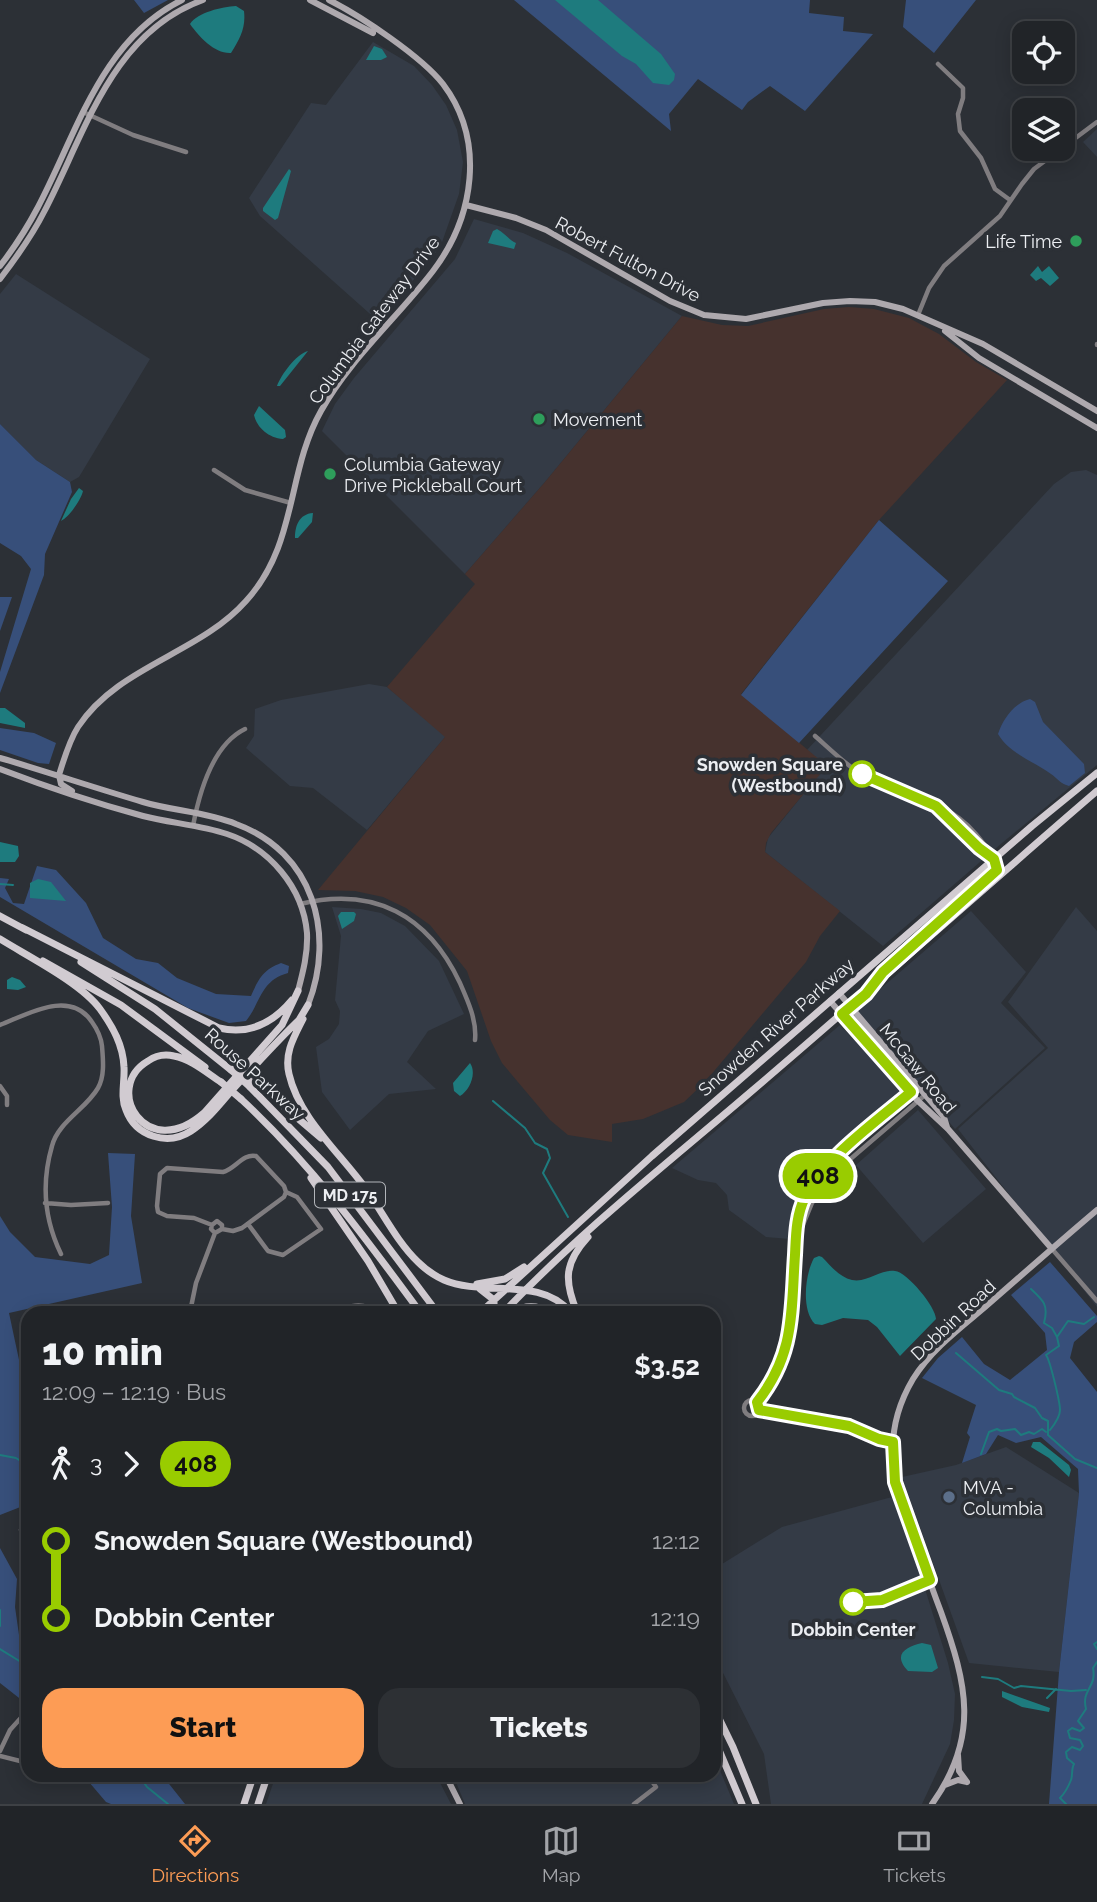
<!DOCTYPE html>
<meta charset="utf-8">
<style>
:root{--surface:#212428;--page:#2d3034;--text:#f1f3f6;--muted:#a2a4a8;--line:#3e4145;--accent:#fd9c55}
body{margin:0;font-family:Raleway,sans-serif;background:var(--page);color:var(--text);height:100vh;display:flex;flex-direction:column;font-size:26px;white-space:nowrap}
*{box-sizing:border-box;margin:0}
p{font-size:23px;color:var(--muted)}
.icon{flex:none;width:38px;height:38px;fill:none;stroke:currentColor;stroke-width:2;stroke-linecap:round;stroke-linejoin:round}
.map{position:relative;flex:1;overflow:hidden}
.panel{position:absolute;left:21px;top:1306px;width:700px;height:476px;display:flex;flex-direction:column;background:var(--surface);border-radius:21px;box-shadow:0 4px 18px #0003,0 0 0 2px var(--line)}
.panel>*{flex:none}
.badge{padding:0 14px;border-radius:23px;font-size:24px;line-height:46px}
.fabs{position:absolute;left:1012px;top:21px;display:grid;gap:14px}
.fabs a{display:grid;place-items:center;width:63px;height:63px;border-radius:14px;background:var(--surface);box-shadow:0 4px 18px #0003,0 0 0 2px var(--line);font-size:35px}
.map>.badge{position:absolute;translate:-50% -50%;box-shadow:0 0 0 4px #fff}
.legs{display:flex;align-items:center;gap:10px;height:77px;padding:0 21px;font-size:23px}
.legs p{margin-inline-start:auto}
.head{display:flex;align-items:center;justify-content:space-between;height:119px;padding:0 21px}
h1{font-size:38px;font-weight:800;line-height:52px}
.primary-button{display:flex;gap:14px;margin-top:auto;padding:14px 21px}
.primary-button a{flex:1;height:80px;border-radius:21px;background:var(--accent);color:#111;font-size:28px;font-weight:800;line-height:80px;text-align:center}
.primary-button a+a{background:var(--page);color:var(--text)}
ul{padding:0 21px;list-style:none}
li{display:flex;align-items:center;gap:24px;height:77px;font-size:26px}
li i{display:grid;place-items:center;width:10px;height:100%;margin:0 9px;background:currentColor}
li i::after{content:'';width:18px;height:18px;margin:-9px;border:5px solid;border-radius:50%;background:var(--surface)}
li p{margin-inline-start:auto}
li:first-child i{background:linear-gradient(#0000 50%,currentColor 0)}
li:last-child i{background:linear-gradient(currentColor 50%,#0000 0)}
.menu{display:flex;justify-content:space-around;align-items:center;height:98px;border-top:2px solid var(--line);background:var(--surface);font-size:19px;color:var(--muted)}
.menu a{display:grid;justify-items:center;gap:4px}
.menu .current{color:var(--accent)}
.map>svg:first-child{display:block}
.built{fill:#343b46}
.industrial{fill:#46322e}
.green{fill:#374f7a}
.water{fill:#1e7b7e}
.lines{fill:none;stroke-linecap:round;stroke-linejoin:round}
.stream{stroke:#1e7b7e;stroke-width:2}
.street{stroke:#807d80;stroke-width:4.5}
.secondary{stroke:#aea9ae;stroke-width:6}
.primary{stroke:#d1cbd1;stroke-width:7}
.primary-bridge{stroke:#d1cbd1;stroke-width:7}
.line-1-casing{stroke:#fff;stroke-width:16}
.line-1{stroke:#9c0;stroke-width:10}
.leisure-dot{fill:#2e9e5b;stroke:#2c3036;stroke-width:2.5}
.stop-1-dot{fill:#fff;stroke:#9c0;stroke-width:3.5}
.service-dot{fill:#5c6f8a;stroke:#2c3036;stroke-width:2.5}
.labels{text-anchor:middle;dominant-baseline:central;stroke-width:7;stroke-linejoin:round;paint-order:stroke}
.shield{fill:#2c3036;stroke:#b2b5ba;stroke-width:2}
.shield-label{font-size:16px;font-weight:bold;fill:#eceef2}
.poi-label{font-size:18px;fill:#eceef2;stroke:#2c3036;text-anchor:start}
.street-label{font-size:18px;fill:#eceef2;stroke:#2c3036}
.stop-label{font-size:18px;font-weight:bold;fill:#eceef2;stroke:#2c3036;text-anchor:end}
</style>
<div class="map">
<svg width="1097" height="1804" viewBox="0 0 1097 1804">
<rect width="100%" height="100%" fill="#2c3036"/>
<!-- built -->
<path class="built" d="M373,42l41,24 18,19 14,20 11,25 6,32 -4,32 -18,51 -13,18 -50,58 -118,-105 -11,-18 62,-95 15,2z
M1097,129v28l-14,-15z
M474,219l49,14 44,20 115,63 -137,166 -80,92 -143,-143 13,-27 19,-26 101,-119z
M16,274l134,85 -71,118 -9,5 -34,-22 -36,-36v-130z
M1086,470l11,5v290l-95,78 -119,103 -118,-94 3,-14 58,-72 -19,-16 247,-266 17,-12z
M369,684l18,3 59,49 -79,94 -54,-42 -23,-2 -44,-38 8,-12 1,-27 26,-9z
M332,907l29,2 20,4 24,13 34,35 25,53 -36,17 -21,31 29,27 -47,5 -39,36 -28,-38 -6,-45 13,-8 10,-15 1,-13 -5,-11 6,-64z
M1076,907l21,24v376l-139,-178 90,-81 -40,-46z
M971,911l55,61 -25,31 44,45 -90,81 -98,-116v-4z
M840,1025l62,65 -3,8 -70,62 -25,33 -14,46 -24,-2 -37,-27 -2,-15 -11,-12 -18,-3 -26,-12z
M918,1110l68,79 -63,54 -67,-78z
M1006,1447l73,46 -20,179 -90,-9 -67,-186 54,-12z
M892,1497l29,79 27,87 7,31 -1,26 -4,24 -28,60h-151l-7,-50 -50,-99v-86l68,-42z
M714,1756l20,48h-269l-12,-29 261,-1z
M276,1775h160l15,29h-185z"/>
<!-- industrial -->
<path class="industrial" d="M849,307l25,2 35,9 30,16 37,28 31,18 -128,140 -138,174 86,72 -56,67 -5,10 -1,9 75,59 -20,25 -14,26 -102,121 -20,19 -41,17 -31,5v18l-44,-7 -18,-15 -48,-57 -11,-22 -24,-70 -37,-46 -24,-17 -23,-11 -28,-6 -37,-1 127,-153 -58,-50 88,-103 -10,-10 80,-92 137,-166 40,9 26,1 76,-17z"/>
<!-- green -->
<path class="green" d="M134,0h34l-24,13z
M514,0h296l-1,13 35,4 -1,14 30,3 -68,77 -35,-25 -22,16 -6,8 -44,-31 -29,35 2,17z
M906,0h70l-42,53 -31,-26z
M0,424l36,36 34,22 2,10 -27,62 -1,21 -44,118v-21l31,-103 -10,-13 -21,-13z
M879,520l69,61 -149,162 -58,-48z
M0,597h12l-12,34z
M1030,699l5,3 8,20 41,42 1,9 -16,13c-8,-2 -11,-7 -18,-12 -18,-13 -41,-20 -53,-40 5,-15 16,-31 32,-35z
M0,728l34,5 22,10 -7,21 -11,-1 -38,-13z
M37,866l19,4 30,33 17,35 33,21 22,4 19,15 39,16 35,2c8,-18 12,-26 30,-33l8,3 -1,7c-27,7 -27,29 -42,48l-17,2 -41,-15 -188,-111v-19l9,1 -4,9 8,15 11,1z
M108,1153l27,1 -4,62 11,67 -133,30 16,75 3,3v113l-28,11v-299l10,16 25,25 55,7 19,-9 3,-48z
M1050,1262l47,54v6l-23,20 -4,16 27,34v412h-48l10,-132 20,-179 -1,-24 -37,-32 -25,6 -18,-8 -12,19 -24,9 8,-26 -3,-4 9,-28 -54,-27 16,-20 24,-21 22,27 26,16 37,-30 -2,-17 -34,-38z
M0,1548l17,31 -2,28 4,28 9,7v63l-28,-22z
M83,1775h79l23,29h-74l-5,-2z"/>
<!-- water -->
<path class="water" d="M555,0h43l63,54 14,20 -1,6 -5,5 -16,-2 -17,-19 -14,-8z
M236,6l8,5c2,17 -4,28 -13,42 -16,1 -32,-16 -41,-29 8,-12 32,-17 46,-18z
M374,46l8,3 5,8 -6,3h-15z
M289,169l2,2 -13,47 -3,2 -12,-9v-3z
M497,229c9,5 13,12 19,14l-2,6 -26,-6 5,-12z
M1038,266l4,6 7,-6 10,12 -9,8 -9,-8 -5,3 -6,-6z
M308,351l-28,35h-3c4,-11 19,-32 31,-35z
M259,406l26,24 1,7 -3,2c-14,-1 -26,-11 -29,-24z
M79,488l4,3c-2,9 -14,26 -22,30l10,-22z
M313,513l-1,9 -14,16h-3c0,-12 4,-24 18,-25z
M0,708h5l20,15v5l-25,-5z
M0,842l18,4 1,10 -4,6h-15z
M38,879l13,3 15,19 -36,-3v-15z
M341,912h13l2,2 -2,7 -12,8 -4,-13z
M12,977l8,3 6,7 -8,3 -11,-1v-9z
M470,1063c7,10 0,27 -10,33l-6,-5 -1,-8z
M819,1256l3,1c9,9 17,20 30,23 16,3 28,-11 43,-9 12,1 41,36 41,48l-36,37 -23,-29 -9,-7 -25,-2 -21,7 -7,-1c-14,-14 -10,-50 -1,-66z
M1033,1442h7l29,23 2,5 -2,7 -20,-19 -18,-11z
M922,1643l9,2 7,23 -6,4 -24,-1c-16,-17 -2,-24 14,-28z
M1002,1691l48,17 -1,4 -27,-5 -20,-10z"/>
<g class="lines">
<!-- stream -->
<path class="stream" d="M0,884l13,1
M493,1101l32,27 10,15 12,6 3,9 -7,15 25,44
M1031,1289c12,11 18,16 13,34l8,5 5,9
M956,1353l43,37 13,4 2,3 21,11 7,10 6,3v14l27,24 22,9
M1050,1430c4,-5 10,-13 10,-20 0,-8 -10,-50 -14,-55l13,-9 -2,-9 11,-16 16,3 10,-7
M981,1454l8,-22 8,-3 4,2 14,-2 6,6 8,-3 5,2 8,-5 4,3
M0,1455l16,3 12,8
M0,1610v16
M1097,1642l-3,2 3,5
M0,1649l21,13 1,13 6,8
M982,1677l16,2 16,9 7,-2 50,5 15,-1
M1047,1698l9,-9
M138,1774l9,13 21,17
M1066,1804l-6,-6c4,-4 9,-13 11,-18 2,-5 0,-11 3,-16l-7,-6 -1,-6 6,-5 8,3 3,-4 -3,-6 -10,-2 -2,-7 4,-3 8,3 4,-3 -6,-7 8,-12c-5,-20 11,-21 7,-41l4,-6"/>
<!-- street -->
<path class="street" d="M938,64l25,24v10l-5,16 2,17 21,27 14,31 15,11
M83,112l50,23 53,17
M918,315l11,-27 15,-22 56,-50 22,-32 12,-15 63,-47
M1097,344v1
M214,470l31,20 46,13
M815,736c17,15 35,33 55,43 29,14 62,19 89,39 20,15 30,35 46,53
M938,808l41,40 15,10
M193,826c6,-32 19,-81 52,-97
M300,904c74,-18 128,11 160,79 8,18 17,38 15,57
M0,1025c28,-11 70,-36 92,-3 5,7 9,15 10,24 1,13 3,30 -4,42 -12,21 -40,34 -46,58 -11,38 -8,73 9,108
M0,1086l7,10v9
M45,1203l26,2 37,-2
M248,1224l20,27 15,4 38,-26 -24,-32 -11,-5
M212,1225l-1,4 4,4 7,-4 11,2 9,-3 42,-31 2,-5 -2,-6 -28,-30c-13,-3 -21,13 -33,16l-56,-4 -7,6 -3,32 1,6 9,4 27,2 18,7 5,-4 5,4v4
M798,1237l14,-34 21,-29 92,-79
M1052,1249l45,52
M171,1312h24
M190,1312l6,-29 19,-50
M209,1312l17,-3 39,3
M336,1312c9,-6 30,-11 37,0
M744 1408a8 8 0 1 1 16 0a8 8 0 1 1-16 0Z
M757,1402c38,-49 33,-88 38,-146 1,-20 1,-39 9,-58 17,-37 81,-85 114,-112
M759,1410l90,16 30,13 14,3
M28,1526l-7,4 7,13
M0,1751l10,-21 18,-20
M0,1756l28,7
M39,1774h8
M204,1774l9,3 1,-3
M634,1804l22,-17 -9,-13"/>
<!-- secondary -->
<path class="secondary" d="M310,0l63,33
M466,205l50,13 30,12 124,71 34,14 42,4 77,-16 27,-2 25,1 28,7 80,35 114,67
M0,266c14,-18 27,-38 38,-59 39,-74 63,-167 144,-207
M0,279c16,-21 32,-43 44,-67 41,-78 67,-179 159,-212
M945,331l34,27 118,70
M0,758c48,14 95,30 143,44 30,9 64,10 93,22 77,28 100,109 72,181
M0,769c47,18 95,34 143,47 27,7 57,9 84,18 42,14 76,53 80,99 1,20 -4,39 -9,58
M59,775c5,-16 10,-34 19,-48 40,-61 121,-73 168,-126 52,-57 40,-128 75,-190 29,-52 76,-93 112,-140 41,-54 53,-130 10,-187 -21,-27 -82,-68 -114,-84
M59,775l2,9 11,7
M839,993l105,124 3,10
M830,1001l87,99 31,29 104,120
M958,1755l1,16 8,11
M445,1774l15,30
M945,1785l13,-5 9,2
M932,1804c48,-67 35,-120 9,-192 -10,-26 -19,-53 -29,-80 -20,-55 -31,-99 1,-153 18,-29 46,-50 71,-71 38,-33 75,-66 113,-98"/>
<!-- primary -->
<path class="primary" d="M0,916l26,14
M23,928l196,100c30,7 54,-5 73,-28
M0,939c29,18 81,44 100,70 13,18 23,36 24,58 1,14 -4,30 2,43 10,27 42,36 65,21 17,-11 29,-27 42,-42 22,-23 43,-47 66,-69l9,-15
M43,961l78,44 84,62
M81,962l74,47 76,61
M875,982l8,-10 114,-102 -3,-11
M303,1019c-9,18 -19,34 -14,55 10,44 51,79 77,115 17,24 31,53 52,73 8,8 17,14 26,18 39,17 97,-4 126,32
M221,1082c-14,-9 -30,-23 -47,-26 -9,-2 -19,0 -26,5 -46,27 -2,103 56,52l78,-88 16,-34
M255,1082l66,56
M250,1087l78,80 109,145
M241,1099c68,63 124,138 179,213
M311,1178l57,83 30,51
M477,1284l28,-5 19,-12
M480,1289l14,11v12
M481,1312l171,-156 380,-330 65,-53
M504,1312c77,-81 165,-150 249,-222 116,-99 229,-200 344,-299
M512,1312c13,-7 25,-7 38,0
M577,1312c-13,-31 -13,-49 11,-75
M714,1708l19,39 23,57
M714,1738l28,66
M244,1804l10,-30
M258,1804l10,-30"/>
<!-- primary-bridge -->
<path class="primary-bridge" d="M235,1066l20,16
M231,1070l19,17
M221,1082l20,17"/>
</g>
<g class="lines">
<!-- line-1 casing -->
<g class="line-1-casing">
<path id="line-1" d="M853,1602l29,-2 48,-20 -35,-98 -2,-40 -14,-3 -30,-13 -90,-16 -2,-8c38,-48 34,-89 38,-147 1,-20 1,-39 10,-58 18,-38 73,-77 106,-105l-69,-78 24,-20 17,-22 114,-102 -3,-11 -15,-11 -43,-42 -74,-32"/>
</g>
<!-- line-1 -->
<use href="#line-1" class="line-1"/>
</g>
<!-- markers -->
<g class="leisure-dot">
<circle cx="1076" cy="241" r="7"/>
<circle cx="539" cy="419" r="7"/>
<circle cx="330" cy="474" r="7"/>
</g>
<g class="stop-1-dot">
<circle cx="862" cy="774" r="12"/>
<circle cx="853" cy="1602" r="12"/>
</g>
<circle class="service-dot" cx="949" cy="1497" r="7"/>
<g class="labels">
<!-- shield labels -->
<rect class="shield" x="315" y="1182.5" width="70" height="25" rx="5"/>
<g class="shield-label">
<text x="350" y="1195">MD 175</text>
</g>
<!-- poi labels -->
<g class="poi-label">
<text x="1062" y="241" text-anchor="end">Life Time</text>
<text x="553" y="419">Movement</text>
<text x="344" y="464">Columbia Gateway<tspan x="344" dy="21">Drive Pickleball Court</tspan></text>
<text x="963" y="1487">MVA -<tspan x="963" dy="21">Columbia</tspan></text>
</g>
<!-- street labels -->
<g class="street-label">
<text transform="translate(628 259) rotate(28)">Robert Fulton Drive</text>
<text transform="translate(374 320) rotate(-53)">Columbia Gateway Drive</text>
<text transform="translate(776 1027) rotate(-41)">Snowden River Parkway</text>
<text transform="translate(918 1068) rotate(51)">McGaw Road</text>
<text transform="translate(255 1074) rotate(42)">Rouse Parkway</text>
<text transform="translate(953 1320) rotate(-43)">Dobbin Road</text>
</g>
<!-- stop labels -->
<g class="stop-label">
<text x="843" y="764">Snowden Square<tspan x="843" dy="21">(Westbound)</tspan></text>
<text x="853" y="1629" text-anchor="middle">Dobbin Center</text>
</g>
</g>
</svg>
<div class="fabs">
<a><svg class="icon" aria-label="locate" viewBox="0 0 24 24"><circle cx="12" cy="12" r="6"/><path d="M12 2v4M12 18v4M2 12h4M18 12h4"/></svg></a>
<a><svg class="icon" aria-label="layers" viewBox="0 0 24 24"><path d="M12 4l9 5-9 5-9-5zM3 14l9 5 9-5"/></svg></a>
</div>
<b class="badge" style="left:818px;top:1176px;background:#9c0;color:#111">408</b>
<section class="panel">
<div class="head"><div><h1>10 min</h1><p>12:09 – 12:19 · Bus</p></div><b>$3.52</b></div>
<div class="legs"><svg class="icon" aria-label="walk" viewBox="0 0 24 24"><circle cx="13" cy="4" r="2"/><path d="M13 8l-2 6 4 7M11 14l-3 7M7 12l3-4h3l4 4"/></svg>3<svg class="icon" aria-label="forward" viewBox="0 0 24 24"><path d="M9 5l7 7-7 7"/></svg><b class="badge" style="background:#9c0;color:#111">408</b></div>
<ul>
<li><i style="color:#9c0"></i><b>Snowden Square (Westbound)</b><p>12:12</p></li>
<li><i style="color:#9c0"></i><b>Dobbin Center</b><p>12:19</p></li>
</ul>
<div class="primary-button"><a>Start</a><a>Tickets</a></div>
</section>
</div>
<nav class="menu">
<a class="current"><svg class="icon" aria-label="directions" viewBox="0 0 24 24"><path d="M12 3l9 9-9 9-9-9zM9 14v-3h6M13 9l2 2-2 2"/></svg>Directions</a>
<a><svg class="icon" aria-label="map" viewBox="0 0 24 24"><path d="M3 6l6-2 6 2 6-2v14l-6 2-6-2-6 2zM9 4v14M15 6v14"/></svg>Map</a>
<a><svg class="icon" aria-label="tickets" viewBox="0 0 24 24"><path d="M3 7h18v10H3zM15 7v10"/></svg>Tickets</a>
</nav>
